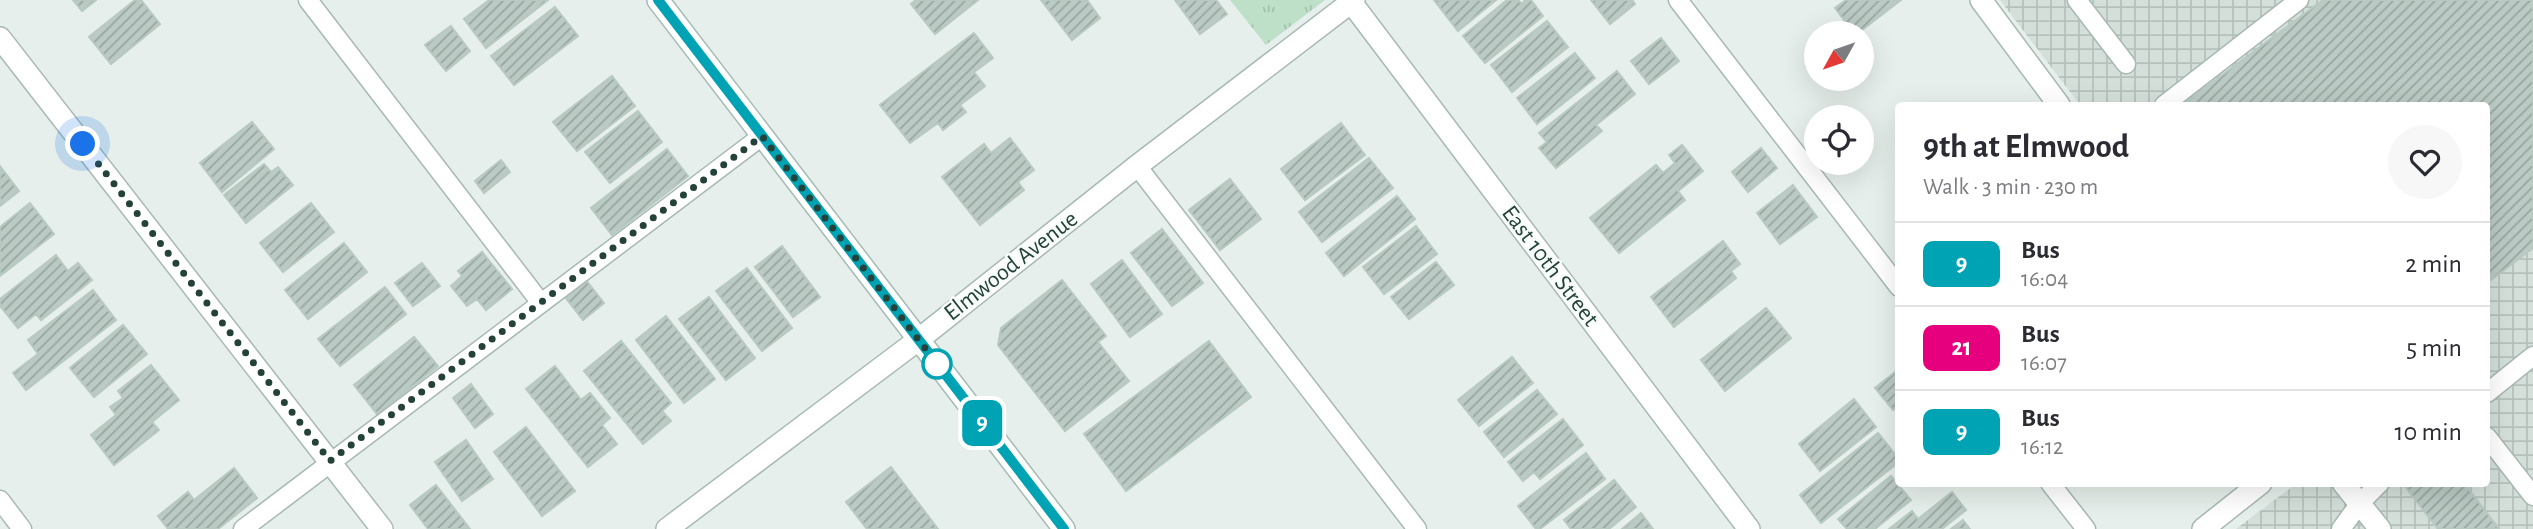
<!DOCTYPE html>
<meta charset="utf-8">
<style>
:root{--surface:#fff;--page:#f7f7f7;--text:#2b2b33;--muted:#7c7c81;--line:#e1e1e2}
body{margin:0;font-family:"Alegreya Sans",sans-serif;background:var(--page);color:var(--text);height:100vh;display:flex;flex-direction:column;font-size:26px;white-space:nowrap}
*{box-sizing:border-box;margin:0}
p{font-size:23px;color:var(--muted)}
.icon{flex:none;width:38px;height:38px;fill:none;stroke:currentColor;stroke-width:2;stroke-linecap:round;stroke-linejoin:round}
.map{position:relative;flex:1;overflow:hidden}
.drawer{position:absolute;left:1895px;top:102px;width:595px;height:385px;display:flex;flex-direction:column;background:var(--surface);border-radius:7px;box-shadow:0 7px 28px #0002}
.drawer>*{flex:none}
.badge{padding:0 14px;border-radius:10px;font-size:24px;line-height:46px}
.needle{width:46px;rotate:230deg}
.tools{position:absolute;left:1804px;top:21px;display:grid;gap:14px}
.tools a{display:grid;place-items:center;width:70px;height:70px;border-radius:50%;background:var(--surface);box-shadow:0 7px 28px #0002;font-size:35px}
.you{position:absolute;width:35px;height:35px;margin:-18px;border:5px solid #fff;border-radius:50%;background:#1a73e8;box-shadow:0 0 0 10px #1a73e833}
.map>.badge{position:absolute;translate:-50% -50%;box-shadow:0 0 0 4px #fff}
.round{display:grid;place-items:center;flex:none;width:74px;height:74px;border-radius:37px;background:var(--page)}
.summary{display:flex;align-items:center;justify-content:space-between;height:119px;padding:0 28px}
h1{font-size:33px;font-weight:700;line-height:52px}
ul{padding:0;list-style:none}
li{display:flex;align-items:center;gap:21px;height:84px;padding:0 28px;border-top:2px solid var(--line)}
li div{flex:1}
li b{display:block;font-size:26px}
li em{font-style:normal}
li .badge{min-width:77px;font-weight:700;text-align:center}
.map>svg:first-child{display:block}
.industrial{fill:url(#industrial-grid)}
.grass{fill:url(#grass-tufts)}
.building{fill:url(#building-hatch);stroke:#b8c9c2;stroke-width:2}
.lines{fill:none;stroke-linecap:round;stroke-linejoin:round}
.service-casing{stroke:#a8b8b2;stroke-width:21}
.minor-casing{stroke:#a8b8b2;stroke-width:24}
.secondary-casing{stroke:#a4bbb3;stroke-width:24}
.service{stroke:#fff;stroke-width:18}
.minor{stroke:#fff;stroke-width:21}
.secondary{stroke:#fff;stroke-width:21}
.line-casing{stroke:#fff;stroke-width:16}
.line{stroke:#00a3b4;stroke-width:10}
.walk{stroke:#24423a;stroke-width:7;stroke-dasharray:0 12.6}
.stop-dot{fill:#fff;stroke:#00a3b4;stroke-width:3.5}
.labels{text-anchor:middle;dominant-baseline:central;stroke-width:5;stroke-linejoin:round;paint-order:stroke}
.street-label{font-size:24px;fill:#24423a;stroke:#f7fbf9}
</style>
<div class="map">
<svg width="2533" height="529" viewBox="0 0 2533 529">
<defs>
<pattern id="industrial-grid" width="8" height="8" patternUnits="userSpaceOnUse" patternTransform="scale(1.75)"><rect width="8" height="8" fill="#d4dfda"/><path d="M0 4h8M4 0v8" fill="none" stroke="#b6c1bc"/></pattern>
<pattern id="grass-tufts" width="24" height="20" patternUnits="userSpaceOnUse" patternTransform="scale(1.75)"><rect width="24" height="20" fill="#bfe0c8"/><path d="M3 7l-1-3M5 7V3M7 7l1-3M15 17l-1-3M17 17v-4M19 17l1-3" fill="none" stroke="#a4c1ad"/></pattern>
<pattern id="building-hatch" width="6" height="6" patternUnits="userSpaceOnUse" patternTransform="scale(1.75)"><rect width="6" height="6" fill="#bbcac4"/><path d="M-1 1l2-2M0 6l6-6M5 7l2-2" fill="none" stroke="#98a6a0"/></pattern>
</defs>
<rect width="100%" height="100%" fill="#e6efeb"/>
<!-- industrial -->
<path class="industrial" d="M2000,0h533v529h-297l61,-46h190v-378h-407z"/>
<!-- grass -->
<path class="grass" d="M1230,0h95l-59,45z"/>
<!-- building -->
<path class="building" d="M73,0h23l-14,11z
M135,0h6l19,24 -49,40 -22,-27z
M489,0h59l-62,48 -22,-29z
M916,0h62l-43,34 -24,-30z
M1041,0h46l13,18 -28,22z
M1175,0h41l11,14 -27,20z
M1434,0h62l-38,31z
M1507,0h11l4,4 3,-4h6l12,16 -58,47 -22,-27z
M1591,0h41l3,4 -25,20z
M1846,0h55l-43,33h-4l-19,-25z
M2323,0h210v248l-46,35v-178h-305z
M555,7l23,29 -64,49 -23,-29z
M1547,21l21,26 -56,45 -21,-27z
M451,26l19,25 -24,20 -21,-26z
M974,33l19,25 -19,14 11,14 -25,19 6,7 -23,18 -5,-7 -28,20 -30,-38z
M1661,38l18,23 -30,23 -18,-23z
M1575,53l20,25 -58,46 -20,-26z
M1617,71l18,23 -39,31 6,6 -46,37 -17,-20 8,-6 -8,-9z
M612,76l23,30 -58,45 -24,-29z
M638,111l24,31 -52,41 -25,-31z
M252,122l22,27 -52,43 -22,-29z
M1341,123l24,32 -60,45 -24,-31z
M1010,138l24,32 -16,12 6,8 -44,35 -38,-48 42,-33 7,9z
M1682,145l21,26 -25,20 7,9 -66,53 -29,-35 66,-53 7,8 12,-10 -6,-8z
M1761,148l16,20 -29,24 -16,-20z
M667,149l21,27 -76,59 -21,-27z
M1369,158l24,30 -71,54 -23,-30z
M501,160l9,12 -26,21 -9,-12z
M264,164l7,8 7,-5 15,18 -47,38 -22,-28z
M0,166l19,25 -19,15z
M1230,179l31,40 -41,31 -31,-40z
M1793,185l24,32 -37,27 -23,-31z
M1397,196l18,23 -71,57 -18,-23z
M30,203l24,31 -54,42v-49z
M311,203l23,29 -51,40 -23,-29z
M1416,226l21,28 -53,40 -21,-27z
M1162,229l41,54 -31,23 -41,-53z
M1723,241l17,23 -9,7 5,7 -62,49 -23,-30z
M344,243l23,29 -59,47 -23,-29z
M782,246l38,51 -27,20 -38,-50z
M482,252l30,37 -26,21 -9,-11 -10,7 -16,-20 11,-10 -4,-5z
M56,255l12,16 10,-8 14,17 -51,40 -5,-6 -18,14 -18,-22v-7z
M1122,260l40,54 -32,23 -39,-53z
M1436,262l18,23 -45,34 -18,-22z
M422,263l18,23 -27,20 -18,-23z
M747,268l45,60 -30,23 -46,-60z
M586,280l18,23 -21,17 -18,-23z
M1062,280l44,56 -8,6 31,39 -64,50 -67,-86 3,-17z
M385,287l21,27 -66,52 -22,-27z
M93,290l23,30 -90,70 -13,-17 25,-19 -10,-14z
M709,297l46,61 -29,22 -47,-61z
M1766,308l25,30 -66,53 -24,-31z
M666,316l49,63 -31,24 -48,-63z
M123,325l24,29 -53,43 -24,-29z
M414,337l24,29 -61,48 -23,-29z
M621,341l50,62 -9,8 9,10 -28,23 -59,-73z
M1209,341l42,56 -125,94 -42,-57z
M1512,357l21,26 -54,43 -21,-26z
M151,365l28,35 -27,22 7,8 -45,35 -23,-30 25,-20 -6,-8 13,-9 -5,-7z
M555,366l26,34 9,-7 20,25 -8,7 15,19 -29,23 -62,-78z
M1899,369v37l-6,4 -18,-22z
M471,384l22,30 -18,14 -22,-30z
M1537,390l20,24 -53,43 -20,-25z
M1854,399l22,28 -56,44 -21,-27z
M1563,419l20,26 -43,34 -6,-7 -11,9 -15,-19z
M526,427l49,64 -33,25 -48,-64z
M1878,433l21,26v3l-78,61 -21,-28z
M466,440l27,39 -31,22 -27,-39z
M1586,453l19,26 -65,50h-4l-18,-23z
M891,467l47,62h-71l-21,-27z
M234,468l23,30 -39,31h-50l-10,-13 30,-24 6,8z
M1891,476l20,24 -36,29h-28l-9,-10z
M1614,480l22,27 -27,22h-38l-7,-9z
M2407,483h57l35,46h-61l-34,-44z
M436,485l34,44h-42l-18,-24z
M1952,492l14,18 -24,19h-53l23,-18 6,8z
M1641,513l12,16h-31z
M1963,520l7,9h-19z"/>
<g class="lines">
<!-- service casing -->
<g class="service-casing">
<path id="service" d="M308,0l233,303
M1678,0l221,287
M2077,0l49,64
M2164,105l135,-105
M1137,166l280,363
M2487,393l46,-37
M2487,437l46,59
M2050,483l36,46
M0,500l22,29
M243,529l519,-393
M2341,529l19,-26 20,-20"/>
</g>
<!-- minor casing -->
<g class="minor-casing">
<path id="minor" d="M1981,0l78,105
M1351,2l398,527
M0,38l382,491
M2343,483l37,46
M667,529l251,-189 219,-174 217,-166
M2203,529l58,-46"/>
</g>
<!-- secondary casing -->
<g class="secondary-casing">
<path id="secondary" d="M658,0l406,529"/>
</g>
<!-- service -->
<use href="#service" class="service"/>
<!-- minor -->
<use href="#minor" class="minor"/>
<!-- secondary -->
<use href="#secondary" class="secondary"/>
</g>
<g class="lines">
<!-- line casing -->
<g class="line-casing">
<path id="line" d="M658,0l406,529"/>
</g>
<!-- line -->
<use href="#line" class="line"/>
<!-- walk -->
<path class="walk" d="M83,144l247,317 432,-325 179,233 -4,-5"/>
</g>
<!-- markers -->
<circle class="stop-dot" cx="937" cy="364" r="14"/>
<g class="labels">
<!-- street labels -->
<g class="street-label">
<text transform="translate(1011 266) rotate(-38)">Elmwood Avenue</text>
<text transform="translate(1550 266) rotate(53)">East 10th Street</text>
</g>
</g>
</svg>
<div class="tools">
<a><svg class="needle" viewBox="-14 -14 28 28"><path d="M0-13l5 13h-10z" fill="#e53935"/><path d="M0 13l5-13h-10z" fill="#7c7c81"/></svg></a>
<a><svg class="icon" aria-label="locate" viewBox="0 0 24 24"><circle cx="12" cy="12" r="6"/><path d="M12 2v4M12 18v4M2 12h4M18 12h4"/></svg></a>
</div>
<div class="you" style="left:83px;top:144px"></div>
<b class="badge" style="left:982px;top:423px;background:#00a3b4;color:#fff">9</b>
<section class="drawer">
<div class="summary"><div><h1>9th at Elmwood</h1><p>Walk · 3 min · 230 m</p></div><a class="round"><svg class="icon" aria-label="heart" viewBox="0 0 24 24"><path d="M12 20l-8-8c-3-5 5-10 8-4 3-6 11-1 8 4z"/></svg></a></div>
<ul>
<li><span class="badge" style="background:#00a3b4;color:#fff">9</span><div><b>Bus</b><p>16:04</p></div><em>2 min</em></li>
<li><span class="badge" style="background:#e6007e;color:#fff">21</span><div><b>Bus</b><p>16:07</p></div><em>5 min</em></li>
<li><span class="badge" style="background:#00a3b4;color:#fff">9</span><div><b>Bus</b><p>16:12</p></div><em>10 min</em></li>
</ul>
</section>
</div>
